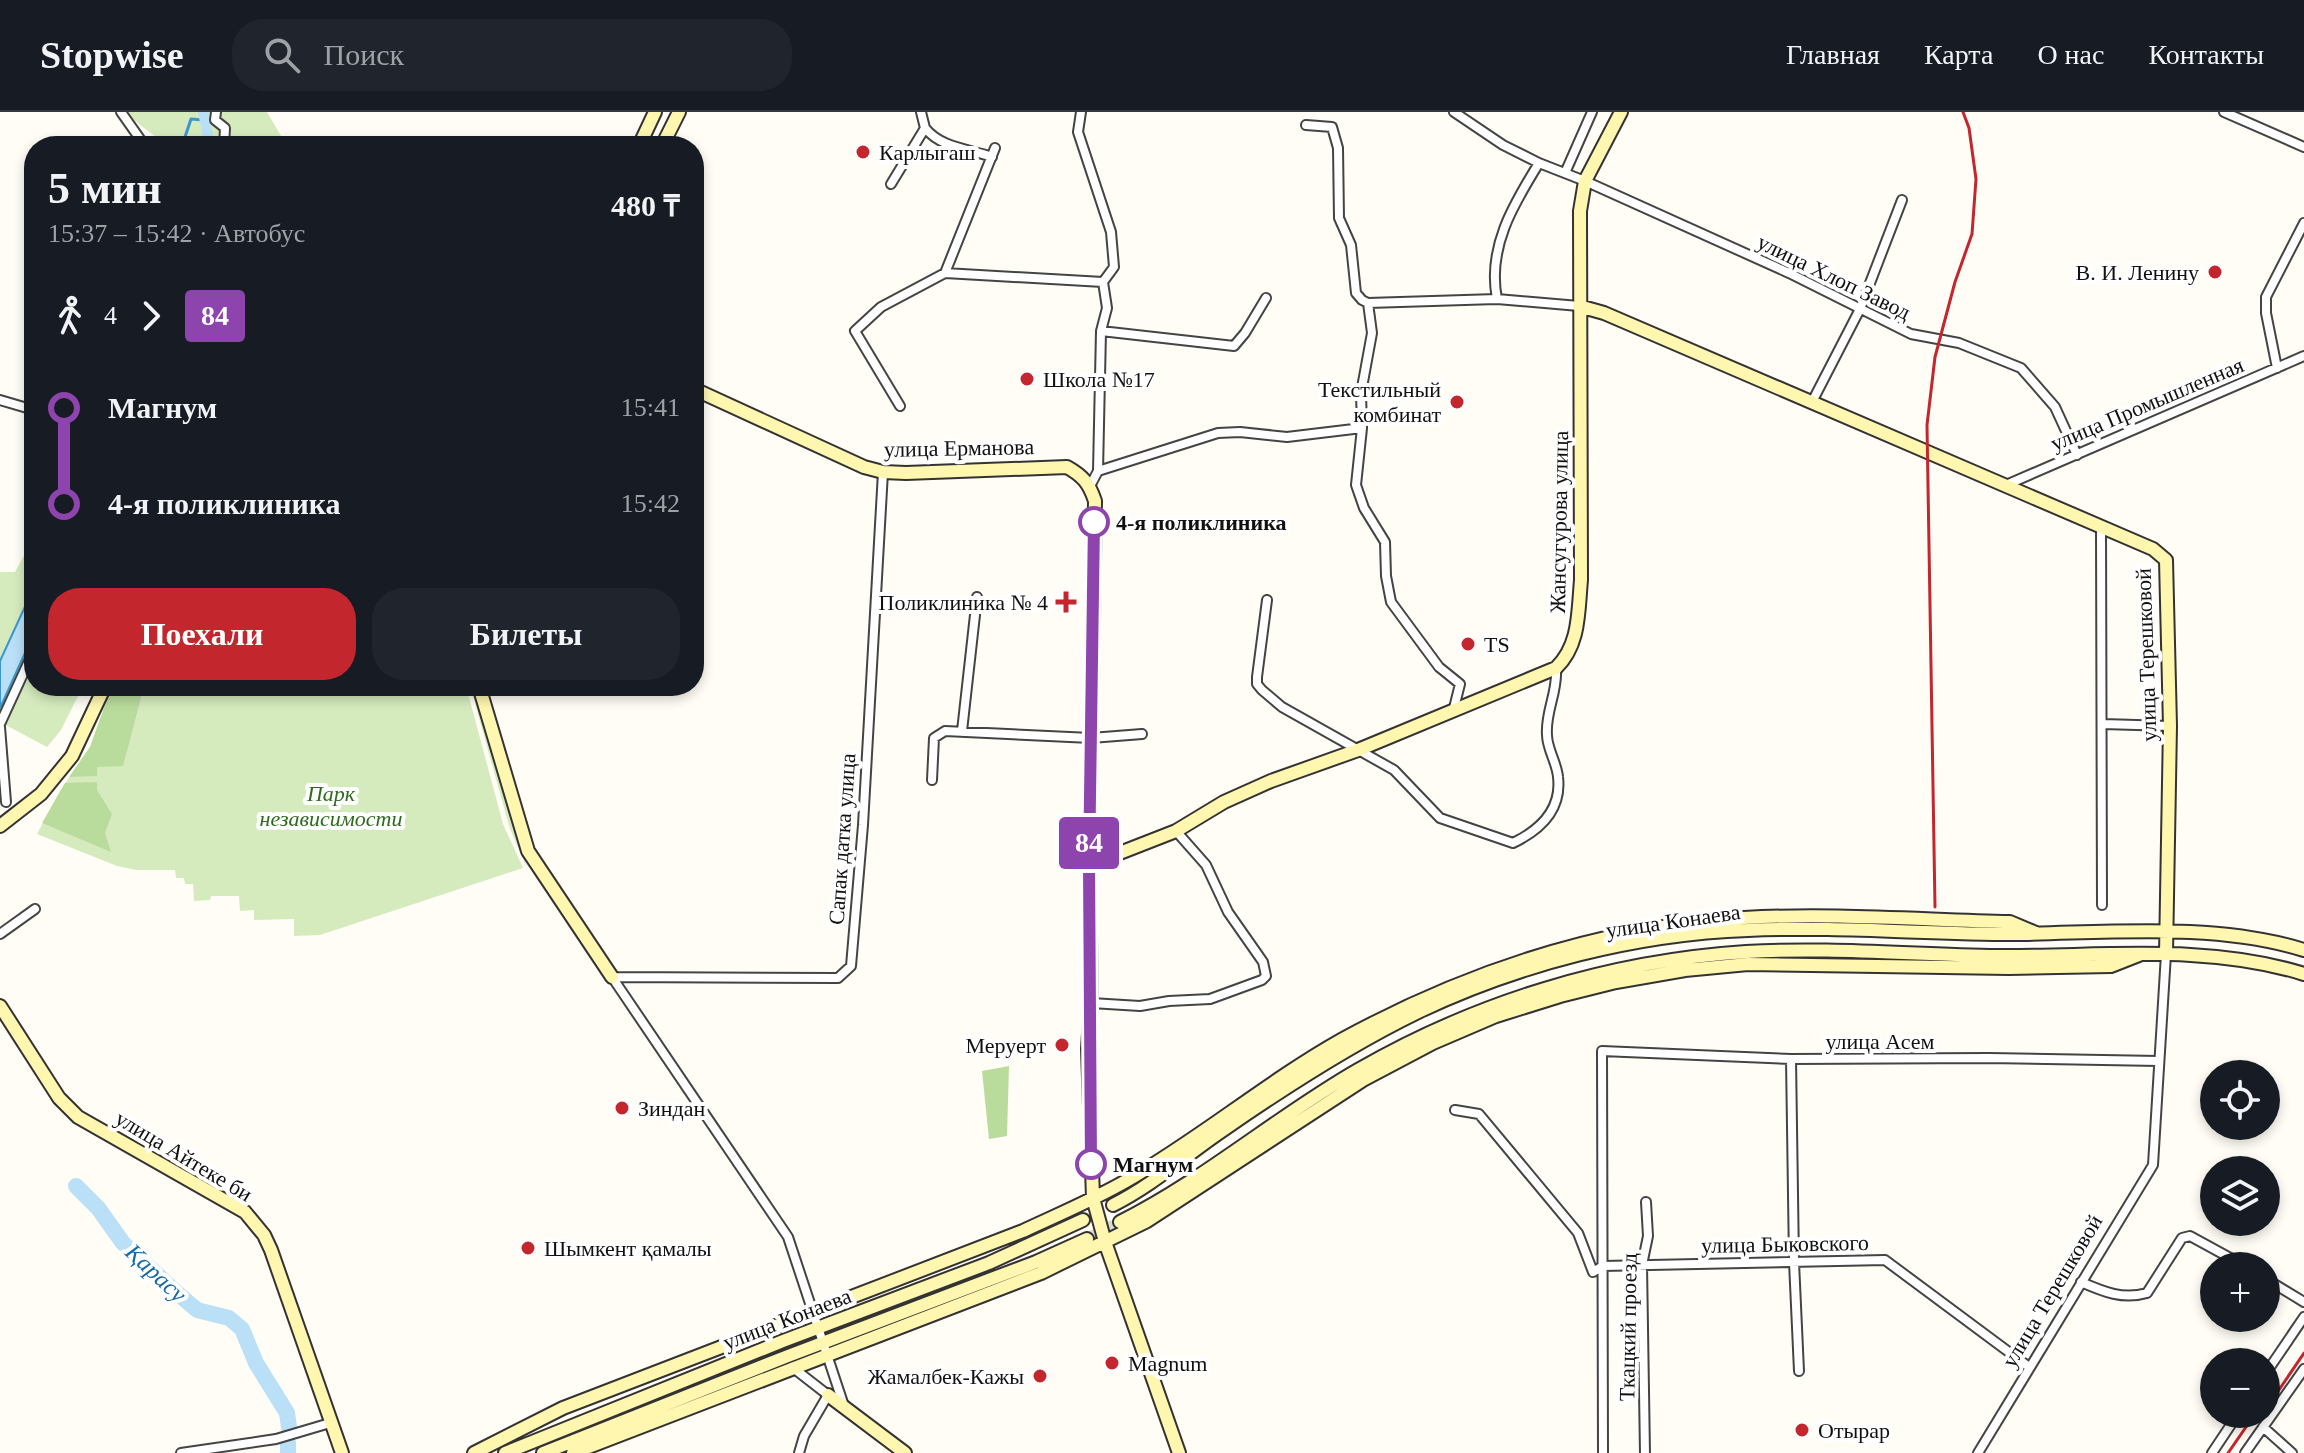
<!DOCTYPE html>
<html lang="ru">
<meta charset="utf-8">
<style>
:root{--surface:#171b24;--page:#20242c;--text:#f1f3f6;--muted:#9ea1a6;--line:#363941;--accent:#c4262e}
body{margin:0;font-family:Georgia,serif;background:var(--page);color:var(--text);height:100vh;display:flex;flex-direction:column;font-size:30px;white-space:nowrap}
*{box-sizing:border-box;margin:0}
p{font-size:26px;color:var(--muted)}
.icon{flex:none;width:44px;height:44px;fill:none;stroke:currentColor;stroke-width:2;stroke-linecap:round;stroke-linejoin:round}
.map{position:relative;flex:1;overflow:hidden}
.details{position:absolute;left:24px;top:24px;width:680px;height:560px;display:flex;flex-direction:column;background:var(--surface);border-radius:32px;box-shadow:0 4px 12px #0003}
.details>*{flex:none}
.badge{padding:0 16px;border-radius:6px;font-size:28px;line-height:52px}
.buttons{position:absolute;left:2200px;top:948px;display:grid;gap:16px}
.buttons a{display:grid;place-items:center;width:80px;height:80px;border-radius:50%;background:var(--surface);box-shadow:0 4px 12px #0003;font-size:40px}
.map>.badge{position:absolute;translate:-50% -50%;box-shadow:0 0 0 4px #fff}
.legs{display:flex;align-items:center;gap:12px;height:88px;padding:0 24px;font-size:26px}
.legs p{margin-inline-start:auto}
.headline{display:flex;align-items:center;justify-content:space-between;height:136px;padding:0 24px}
h1{font-size:44px;font-weight:600;line-height:60px}
.cta{display:flex;gap:16px;margin-top:auto;padding:16px 24px}
.cta a{flex:1;height:92px;border-radius:32px;background:var(--accent);color:#fff;font-size:32px;font-weight:600;line-height:92px;text-align:center}
.cta a+a{background:var(--page);color:var(--text)}
ul{padding:0 24px;list-style:none}
li{display:flex;align-items:center;gap:28px;height:96px;font-size:30px}
li i{display:grid;place-items:center;width:12px;height:100%;margin:0 10px;background:currentColor}
li i::after{content:'';width:20px;height:20px;margin:-10px;border:6px solid;border-radius:50%;background:var(--surface)}
li p{margin-inline-start:auto}
li:first-child i{background:linear-gradient(#0000 50%,currentColor 0)}
li:last-child i{background:linear-gradient(currentColor 50%,#0000 0)}
header{display:flex;align-items:center;gap:48px;box-sizing:border-box;height:112px;padding:0 40px;background:var(--surface);border-bottom:2px solid var(--line)}
header strong{font-size:38px}
nav{display:flex;gap:44px;margin-inline-start:auto;font-size:28px}
.search{width:560px;height:72px;background:var(--page);display:flex;align-items:center;gap:20px;box-sizing:border-box;padding:0 28px;border-radius:32px;color:var(--muted);font-size:30px}
.map>svg:first-child{display:block}
.green{fill:#d5ebbd}
.forest{fill:#b9dc9c}
.water{fill:#b9e0f7;stroke:#3f96cf;stroke-width:2}
.lines{fill:none;stroke-linecap:round;stroke-linejoin:round}
.stream{stroke:#3f96cf;stroke-width:3}
.canal{stroke:#b9e0f7;stroke-width:10}
.river{stroke:#b9e0f7;stroke-width:16}
.secondary-tunnel{stroke:#dbdad3;stroke-width:12;stroke-dasharray:12 6;stroke-linecap:butt}
.street-casing{stroke:#444;stroke-width:12}
.secondary-casing{stroke:#333;stroke-width:16}
.street{stroke:#fff;stroke-width:8}
.secondary{stroke:#fff6b0;stroke-width:12}
.rail{stroke:#c4262e;stroke-width:3}
.line-1-casing{stroke:#fff;stroke-width:18}
.line-1{stroke:#8e44ad;stroke-width:12}
.poi-dot{fill:#c4262e;stroke:#fff;stroke-width:3}
.stop-1-dot{fill:#fff;stroke:#8e44ad;stroke-width:4}
.labels{text-anchor:middle;dominant-baseline:central;stroke-width:8;stroke-linejoin:round;paint-order:stroke}
.poi-label{font-size:22px;fill:#111;stroke:#fff;text-anchor:start}
.street-label{font-size:22px;fill:#111;stroke:#fff}
.stop-label{font-size:22px;font-weight:bold;fill:#111;stroke:#fff;text-anchor:start}
.park-label{font-size:22px;font-style:italic;fill:#2f6b1f;stroke:#fff}
.water-label{font-size:24px;font-style:italic;fill:#1768a6;stroke:#fff}
</style>
<header>
<strong>Stopwise</strong>
<div class="search"><svg class="icon" aria-label="search" viewBox="0 0 24 24"><circle cx="10" cy="10" r="6"/><path d="M15 15l6 6"/></svg>Поиск</div>
<nav><a>Главная</a><a>Карта</a><a>О нас</a><a>Контакты</a></nav>
</header>
<div class="map">
<svg width="2304" height="1341" viewBox="0 0 2304 1341">
<rect width="100%" height="100%" fill="#fffdf5"/>
<!-- green -->
<path class="green" d="M129,0h138l20,34h-126v-5l-31,-24z
M34,425v149h49l-22,44 -14,17 -47,-25v-150h15z
M112,574h354l37,138 20,44 -203,67 -26,1v-17l-40,1v-10l-14,1 -1,-15h-28l-1,4 -16,1 -1,-17h-8l-1,-6h-8l-1,-8h-39l-19,-4 -80,-32 23,-43 30,-44z
M470,574h3l54,182 -17,-39z"/>
<!-- forest -->
<path class="forest" d="M112,574h32l-21,80 -26,1v9l-28,1 21,-30z
M97,670v8l15,24 -7,19 6,19 -69,-29 23,-40z
M1009,954l-2,70 -18,3 -7,-68z"/>
<!-- water -->
<path class="water" d="M34,475v46l-34,75v-47z"/>
<g class="lines">
<!-- stream -->
<path class="stream" d="M182,34l9,-27 12,1"/>
<!-- canal -->
<path class="canal" d="M203,0l7,34"/>
<!-- river -->
<path class="river" d="M76,1074l22,22 25,35 53,49 21,18 32,8 13,11 14,34 31,50 2,14
M288,1341v-10"/>
<!-- secondary-tunnel -->
<path class="secondary-tunnel" d="M1087,1127l33,-17"/>
<!-- street casing -->
<g class="street-casing">
<path id="street" d="M121,0l24,34
M216,0l-1,8 10,8 -1,18
M1081,0l-3,20 33,100 3,35 -11,15 4,26 -6,23 -3,140 -8,15
M1454,0l49,33 36,18 46,18 204,92 122,61 48,9 62,25 34,39 22,48
M2224,0l80,35
M1306,13l26,2 6,21 1,70 12,27 5,48 6,7 6,3
M925,16c16,20 44,21 67,29
M1565,61l27,-61
M891,72l34,-56 -4,-16
M945,161l50,-125
M1497,187c-10,-51 16,-94 42,-136
M1368,191l4,30 -11,60 1,35 -6,57 8,23 21,34 1,34 5,26 48,65 21,17 -7,28
M1368,191l129,-4 82,7
M1101,219l133,15 11,-13 21,-35
M2277,256l-11,-55v-16l38,-74
M0,288l34,10
M1812,290l48,-93 42,-109
M900,294l-45,-75 26,-24 64,-34 158,9
M1098,359l120,-38 22,-1 47,5 75,-9
M2006,373l298,-129
M2101,415l1,378
M1267,488l-10,77v7l5,6 20,17 112,63 46,48 73,25c27,-13 49,-33 45,-66 -1,-14 -11,-28 -11,-42 -2,-23 11,-43 9,-67
M0,612l34,-74
M2103,612l67,2
M0,615l6,75
M962,619l15,-134
M932,668l2,-42 11,-7 146,7 51,-4
M0,822l35,-25
M612,865l226,1 13,-12 12,-141 20,-353
M612,865l176,260 56,169
M1091,891l49,3 29,-5 41,-2 52,-19 4,-4 -3,-14 -35,-50 -22,-47 -30,-34
M1791,947l3,203 5,109
M1455,998l24,4 99,119 15,39 10,-6 282,-6 144,107
M2266,1167l38,23
M2081,1170c23,10 42,18 66,11l35,-55 8,-2 55,30
M792,1255l36,28 -24,41 -5,17
M2266,1261l38,-56
M2263,1315l29,26
M181,1341l95,-14 54,-16
M1603,1341l-1,-402 189,8 198,-1 170,3
M1645,1341l-3,-188 6,-29 -2,-34
M1978,1341l175,-288 13,-211
M2212,1341l26,-39
M2245,1341l59,-84"/>
</g>
<!-- secondary casing -->
<g class="secondary-casing">
<path id="secondary" d="M639,34l16,-34
M662,34l17,-34
M1579,194l25,7 549,236 13,11 4,166 -4,228
M694,277l170,78 19,5 23,1 161,-6c16,9 22,16 28,34l-6,364 2,138 -3,46 5,149 12,44 74,211
M479,574l49,165 84,126
M0,714l41,-32 31,-38 33,-70
M1089,753l87,-34 48,-29 47,-21 87,-31 198,-82c24,-23 22,-56 25,-88l-1,-369 5,-30 36,-69
M0,894l59,92 19,19 167,95 19,23 7,15 71,203
M1113,1093c40,-20 73,-50 110,-75 62,-43 127,-85 195,-118 101,-48 218,-78 330,-82 89,-4 177,4 266,4 94,-1 200,-12 290,16
M1120,1110c84,-42 156,-105 238,-152 118,-68 251,-109 388,-118 83,-5 168,3 252,4 101,1 208,-13 306,18
M828,1283l77,58
M474,1341l89,-45 460,-177c34,-16 70,-31 103,-50 75,-43 142,-100 217,-142 125,-68 259,-112 401,-121 88,-5 178,2 266,4l26,11
M505,1341l278,-112 206,-78 94,-43
M543,1341l245,-97 248,-94 51,-23
M573,1341l468,-180 106,-52 216,-141 70,-37 63,-27 64,-20 56,-14 69,-12 63,-6 261,4 102,-2 28,-11"/>
</g>
<!-- street -->
<use href="#street" class="street"/>
<!-- secondary -->
<use href="#secondary" class="secondary"/>
<!-- rail -->
<path class="rail" d="M1935,795l-8,-482 8,-68 20,-75 17,-48 4,-55 -7,-51 -6,-16
M2266,1297l38,-56
M2228,1341l27,-39"/>
</g>
<g class="lines">
<!-- line-1 casing -->
<g class="line-1-casing">
<path id="line-1" d="M1091,1052l-2,-299 5,-343"/>
</g>
<!-- line-1 -->
<use href="#line-1" class="line-1"/>
</g>
<!-- markers -->
<g class="poi-dot">
<circle cx="863" cy="40" r="8"/>
<circle cx="2215" cy="160" r="8"/>
<circle cx="1027" cy="267" r="8"/>
<circle cx="1457" cy="290" r="8"/>
<path d="M1062 478h8v8h8v8h-8v8h-8v-8h-8v-8h8z"/>
<circle cx="1468" cy="532" r="8"/>
<circle cx="1062" cy="933" r="8"/>
<circle cx="622" cy="996" r="8"/>
<circle cx="528" cy="1136" r="8"/>
<circle cx="1112" cy="1251" r="8"/>
<circle cx="1040" cy="1264" r="8"/>
<circle cx="1802" cy="1318" r="8"/>
</g>
<g class="stop-1-dot">
<circle cx="1094" cy="410" r="14"/>
<circle cx="1091" cy="1052" r="14"/>
</g>
<g class="labels">
<!-- poi labels -->
<g class="poi-label">
<text x="879" y="40">Карлыгаш</text>
<text x="2199" y="160" text-anchor="end">В. И. Ленину</text>
<text x="1043" y="267">Школа №17</text>
<text x="1441" y="277" text-anchor="end">Текстильный<tspan x="1441" dy="25">комбинат</tspan></text>
<text x="1048" y="490" text-anchor="end">Поликлиника № 4</text>
<text x="1484" y="532">TS</text>
<text x="1046" y="933" text-anchor="end">Меруерт</text>
<text x="638" y="996">Зиндан</text>
<text x="544" y="1136">Шымкент қамалы</text>
<text x="1128" y="1251">Magnum</text>
<text x="1024" y="1264" text-anchor="end">Жамалбек-Кажы</text>
<text x="1818" y="1318">Отырар</text>
</g>
<!-- street labels -->
<g class="street-label">
<text transform="translate(1834 165) rotate(26)">улица Хлоп Завод</text>
<text transform="translate(2147 292) rotate(-23)">улица Промышленная</text>
<text transform="translate(959 336) rotate(-1)">улица Ерманова</text>
<text transform="translate(1559 410) rotate(-89)">Жансугурова улица</text>
<text transform="translate(2146 543) rotate(-92)">улица Терешковой</text>
<text transform="translate(842 727) rotate(-86)">Сапак датка улица</text>
<text transform="translate(1673 809) rotate(-8)">улица Конаева</text>
<text x="1880" y="929">улица Асем</text>
<text transform="translate(184 1044) rotate(31)">улица Айтеке би</text>
<text transform="translate(1785 1132) rotate(-1)">улица Быковского</text>
<text transform="translate(2052 1179) rotate(-59)">улица Терешковой</text>
<text transform="translate(787 1207) rotate(-21)">улица Конаева</text>
<text transform="translate(1628 1215) rotate(-89)">Ткацкий проезд</text>
</g>
<!-- stop labels -->
<g class="stop-label">
<text x="1116" y="410">4-я поликлиника</text>
<text x="1113" y="1052">Магнум</text>
</g>
<!-- park labels -->
<g class="park-label">
<text x="331" y="681">Парк<tspan x="331" dy="25">независимости</tspan></text>
</g>
<!-- water labels -->
<g class="water-label">
<text transform="translate(156 1161) rotate(43)">Қарасу</text>
</g>
</g>
</svg>
<div class="buttons">
<a><svg class="icon" aria-label="locate" viewBox="0 0 24 24"><circle cx="12" cy="12" r="6"/><path d="M12 2v4M12 18v4M2 12h4M18 12h4"/></svg></a>
<a><svg class="icon" aria-label="layers" viewBox="0 0 24 24"><path d="M12 4l9 5-9 5-9-5zM3 14l9 5 9-5"/></svg></a>
<a>+</a>
<a>−</a>
</div>
<b class="badge" style="left:1089px;top:731px;background:#8e44ad;color:#fff">84</b>
<section class="details">
<div class="headline"><div><h1>5 мин</h1><p>15:37 – 15:42 · Автобус</p></div><b>480 ₸</b></div>
<div class="legs"><svg class="icon" aria-label="walk" viewBox="0 0 24 24"><circle cx="13" cy="4" r="2"/><path d="M13 8l-2 6 4 7M11 14l-3 7M7 12l3-4h3l4 4"/></svg>4<svg class="icon" aria-label="forward" viewBox="0 0 24 24"><path d="M9 5l7 7-7 7"/></svg><b class="badge" style="background:#8e44ad;color:#fff">84</b></div>
<ul>
<li><i style="color:#8e44ad"></i><b>Магнум</b><p>15:41</p></li>
<li><i style="color:#8e44ad"></i><b>4-я поликлиника</b><p>15:42</p></li>
</ul>
<div class="cta"><a>Поехали</a><a>Билеты</a></div>
</section>
</div>
